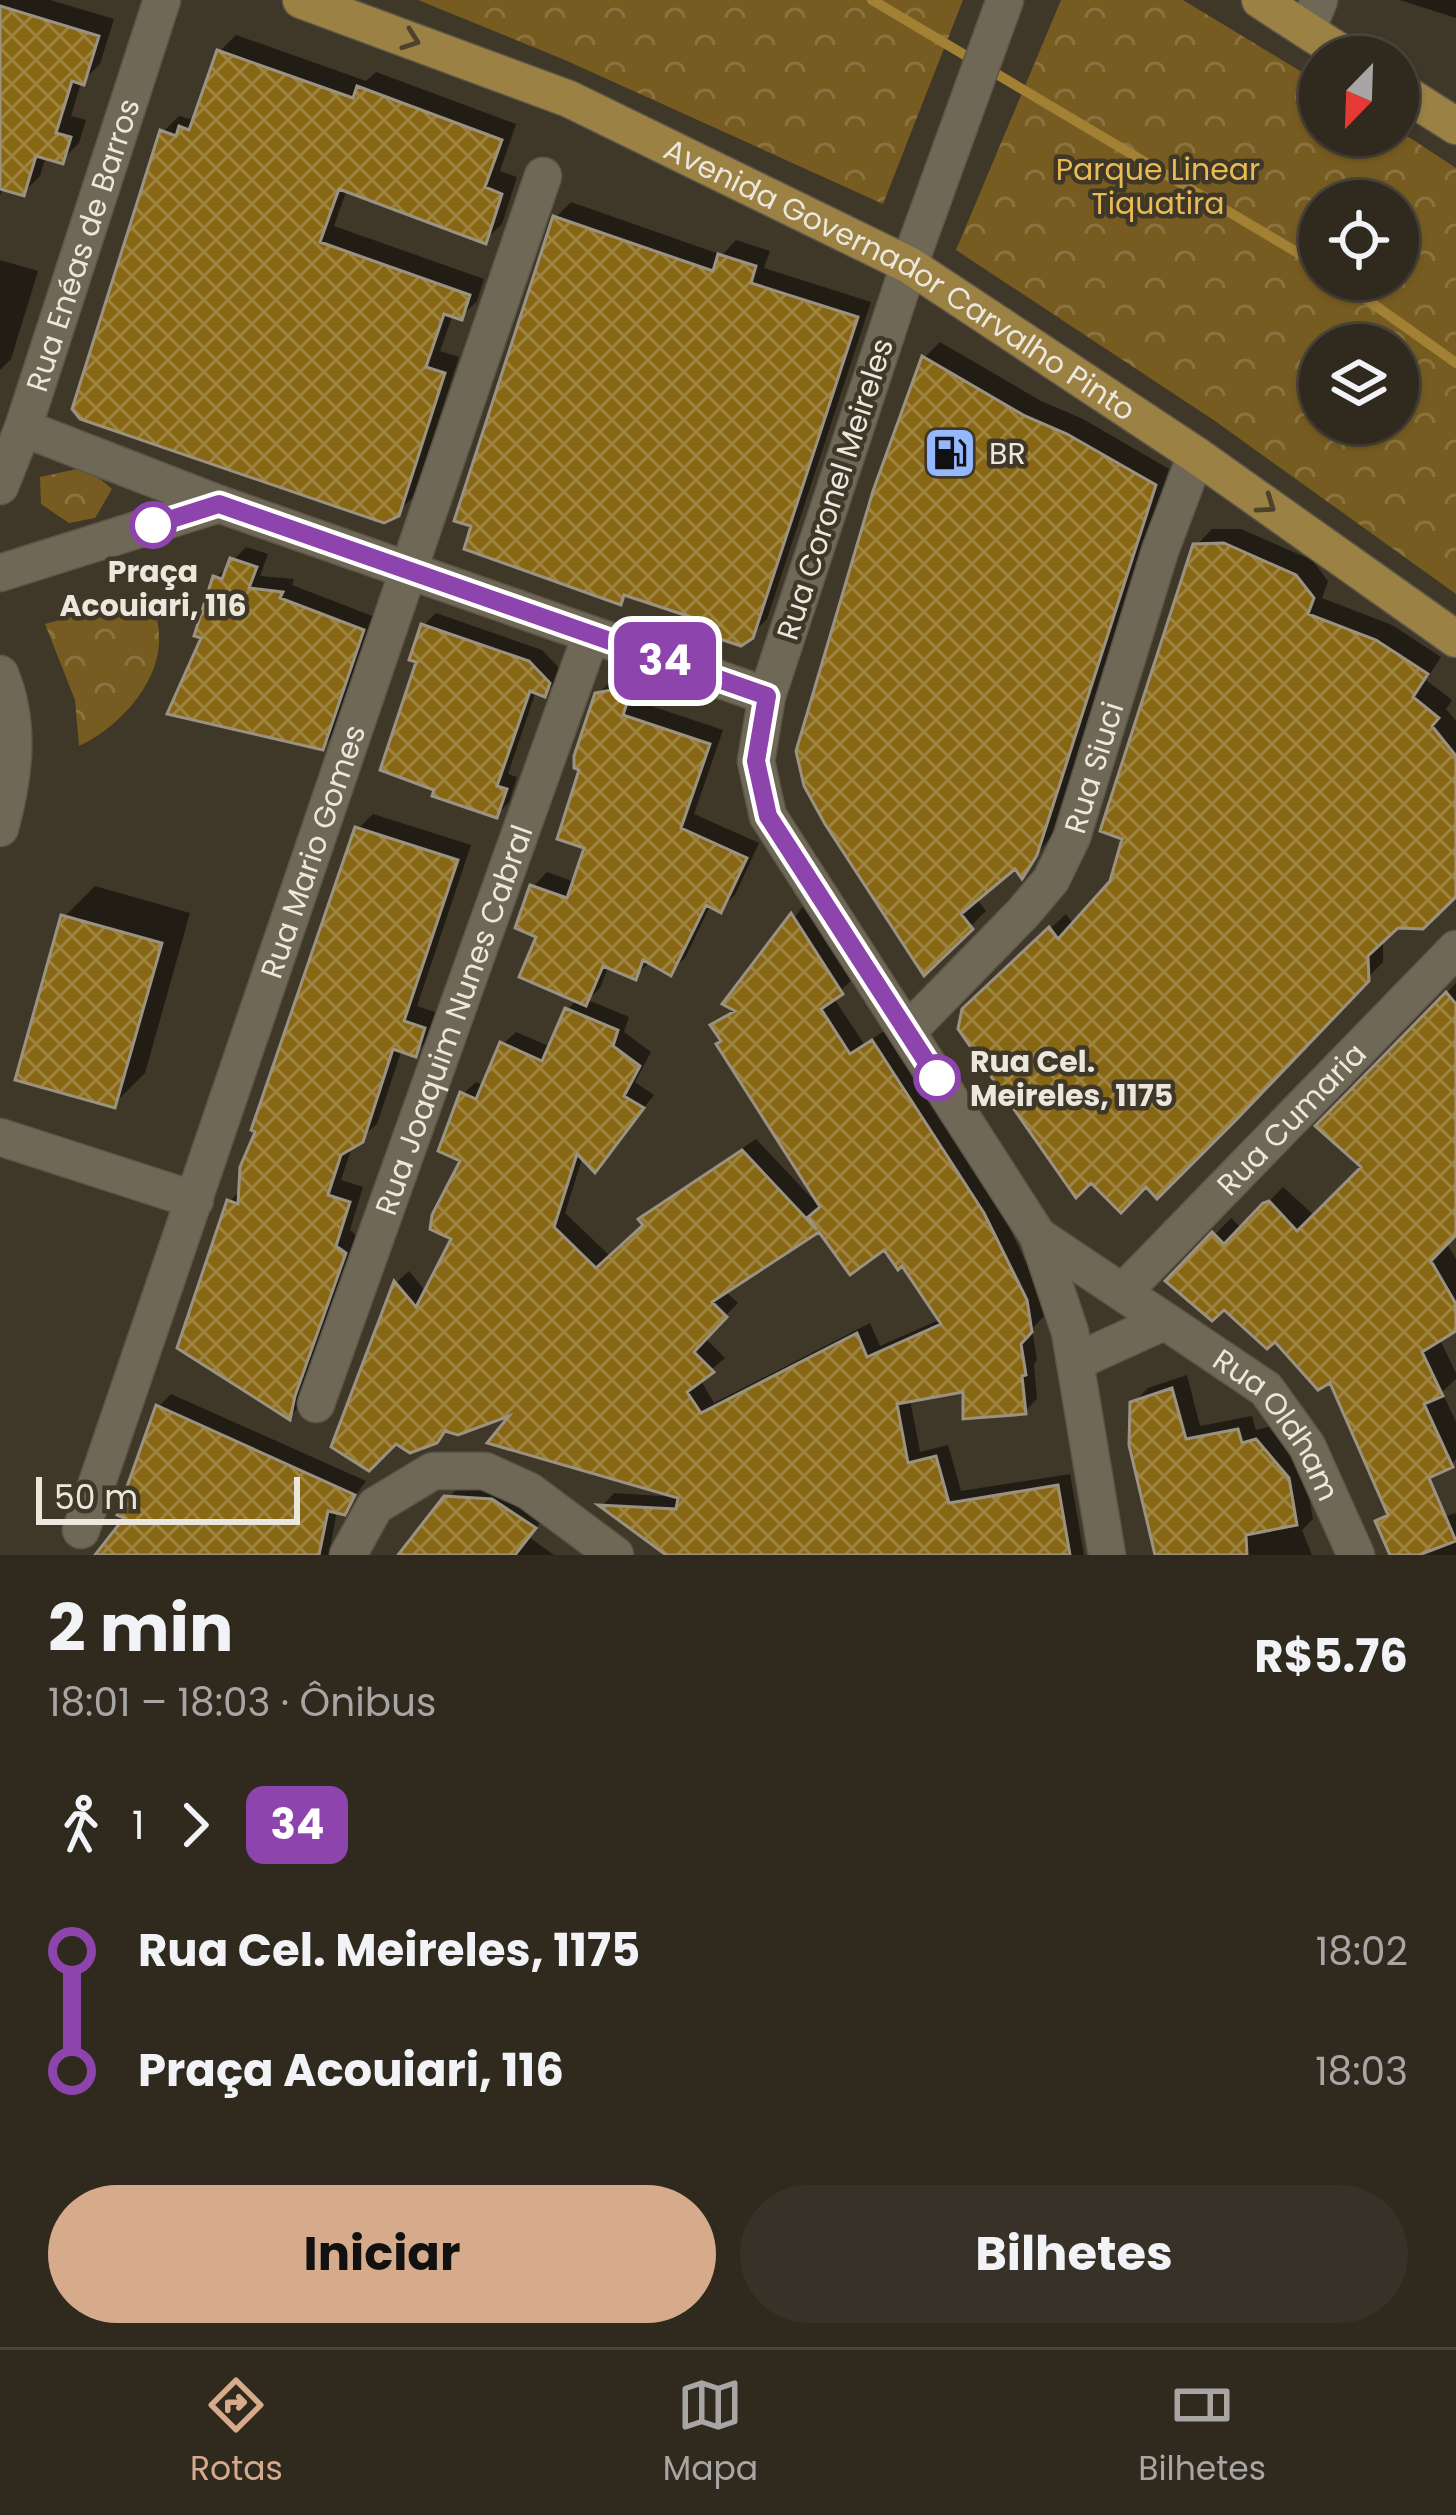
<!DOCTYPE html>
<html lang="pt">
<meta charset="utf-8">
<style>
:root{--surface:#2f291e;--page:#373127;--text:#f1f3f6;--muted:#a7a6a4;--line:#4a453c;--accent:#d6ab8b}
body{margin:0;font-family:Poppins,sans-serif;background:var(--page);color:var(--text);height:100vh;display:flex;flex-direction:column;font-size:45px;white-space:nowrap}
*{box-sizing:border-box;margin:0}
p{font-size:39px;color:var(--muted)}
.icon{flex:none;width:66px;height:66px;fill:none;stroke:currentColor;stroke-width:2;stroke-linecap:round;stroke-linejoin:round}
.map{position:relative;height:1555px;overflow:hidden}
.sheet{display:flex;flex-direction:column;background:var(--surface);flex:1}
.sheet>*{flex:none}
.badge{padding:0 24px;border-radius:18px;font-size:42px;line-height:78px}
.needle{width:78px;rotate:203deg}
.buttons{position:absolute;left:1299px;top:36px;display:grid;gap:24px}
.buttons a{display:grid;place-items:center;width:120px;height:120px;border-radius:50%;background:var(--surface);box-shadow:0 3px 9px #0004,0 0 0 3px var(--line);font-size:60px}
.scale{position:absolute;left:36px;bottom:30px;width:264px;box-sizing:border-box;padding-left:12px;border:6px solid #ebe7dd;border-top:0;font-size:33px;line-height:42px;white-space:nowrap;color:#ebe7dd;-webkit-text-stroke:9px #3f3728;paint-order:stroke}
.map>.badge{position:absolute;translate:-50% -50%;box-shadow:0 0 0 6px #fff}
.legs{display:flex;align-items:center;gap:18px;height:132px;padding:0 48px;font-size:39px}
.legs p{margin-inline-start:auto}
.head{display:flex;align-items:center;justify-content:space-between;height:204px;padding:0 48px}
h1{font-size:66px;font-weight:700;line-height:90px}
.button{display:flex;gap:24px;margin-top:auto;padding:24px 48px}
.button a{flex:1;height:138px;border-radius:72px;background:var(--accent);color:#111;font-size:48px;font-weight:700;line-height:138px;text-align:center}
.button a+a{background:var(--page);color:var(--text)}
ul{padding:0 48px;list-style:none}
li{display:flex;align-items:center;gap:42px;height:120px;font-size:45px}
li i{display:grid;place-items:center;width:18px;height:100%;margin:0 15px;background:currentColor}
li i::after{content:'';width:30px;height:30px;margin:-15px;border:9px solid;border-radius:50%;background:var(--surface)}
li p{margin-inline-start:auto}
li:first-child i{background:linear-gradient(#0000 50%,currentColor 0)}
li:last-child i{background:linear-gradient(currentColor 50%,#0000 0)}
.tabs{display:flex;justify-content:space-around;align-items:center;height:168px;border-top:3px solid var(--line);background:var(--surface);font-size:33px;color:var(--muted)}
.tabs a{display:grid;justify-items:center;gap:6px}
.tabs .selected{color:var(--accent)}
.map>svg:first-child{display:block}
.park{fill:url(#park-crowns);fill-rule:evenodd}
.shadow{fill:#0007;fill-rule:evenodd}
.lines{fill:none;stroke-linecap:round;stroke-linejoin:round}
.stream{stroke:#a28034;stroke-width:10}
.building{fill:url(#building-cross-hatch);stroke:#9b9281;stroke-width:3;fill-rule:evenodd}
.minor-casing{stroke:#5c5649;stroke-width:39}
.major-casing{stroke:#5c5649;stroke-width:39}
.minor{stroke:#706857;stroke-width:36}
.major{stroke:#9c8144;stroke-width:36}
.oneway{stroke:#4d422c}
.line-1-casing{stroke:#fff;stroke-width:27}
.line-1{stroke:#8e44ad;stroke-width:18}
.stop-1-dot{fill:#fff;stroke:#8e44ad;stroke-width:6}
.labels{text-anchor:middle;dominant-baseline:central;stroke-width:9;stroke-linejoin:round;paint-order:stroke}
.park-label{font-size:30px;fill:#ebbb53;stroke:#3f3728}
.street-label{font-size:30px;fill:#ebe7dd;stroke:#3f3728}
.poi-label{font-size:30px;fill:#ebe7dd;stroke:#3f3728;text-anchor:start}
.stop-label{font-size:30px;font-weight:bold;fill:#ebe7dd;stroke:#3f3728}
</style>
<div class="map">
<svg width="1456" height="1555" viewBox="0 0 1456 1555">
<defs>
<pattern id="park-crowns" width="20" height="18" patternUnits="userSpaceOnUse" patternTransform="scale(3)"><rect width="20" height="18" fill="#775c21"/><path d="M2 6a3 3 0 1 1 6 0M12 15a3 3 0 1 1 6 0" fill="none" stroke="#8a7341"/></pattern>
<pattern id="building-cross-hatch" width="8" height="8" patternUnits="userSpaceOnUse" patternTransform="scale(3)"><rect width="8" height="8" fill="#886714"/><path d="M0 0l8 8M0 8l8-8" fill="none" stroke="#9f8441"/></pattern>
</defs>
<rect width="100%" height="100%" fill="#3f3728"/>
<!-- park -->
<path class="park" d="M418,0h545l-80,204 -318,-144z
M1061,0h122l137,83v52h78v-5l58,38v426l-241,-173 -259,-171zM1398,201v78h-78v-78zM1398,345v78h-78v-78z
M86,467l26,22 -17,29 -26,5 -28,-19 -1,-27z
M153,595c2,15 7,33 6,48 -2,44 -43,86 -80,103l-4,-46 -30,-76z"/>
<!-- shadow -->
<path class="shadow" d="M0,0h50l64,19 -14,45 -19,19 -10,33 15,4 -7,23 -17,17 -16,-5 -6,21 -17,17 -20,-6 -3,9z
M1400,0h56v18z
M236,35l130,46 10,-9 140,52 -16,47 17,6 -15,47 -17,16 -138,-51 -13,37 150,53 -7,22 -16,16 -8,-3 -13,37 19,6 -45,139 -17,17 -234,-381 16,-16 11,3 9,-9 21,-59z
M571,202l151,53 14,-15 34,11 -6,17 107,34 -104,317 -16,16 -123,-42 -8,8 -64,-384z
M0,260l38,11 -27,88 -11,11z
M940,342l101,59 42,18 86,50 -118,367 -28,38 -7,-9 -40,33 10,13 -61,60 -50,-479 50,-135z
M1212,529h29l71,31 16,21 -6,17 70,27 49,32 -15,23 26,20 -6,9 10,12v173l-59,31 -14,13v24l-210,217 -192,-185 85,-80 8,11 38,-42 84,-337z
M246,547l22,7 -8,22 34,3 -2,6 83,32 -39,117 -14,13 -116,-110 10,-59z
M436,613l106,37 19,20 -4,11 -13,12 -8,-2 -28,83 9,3 -8,25 -12,13 -77,-154 3,-35z
M627,677l15,5 -6,19 87,29 -29,84 65,29 -24,52 -15,14 -9,-5 -26,54 -15,14 -19,-11 -16,15 -26,-11 -9,23 -12,12 41,17 -5,15 27,20 -16,30 19,13 -59,74 -12,-13 -18,57 46,44 36,-33 -5,-5 12,-12 102,-68 65,69 -107,-182 21,-18 -8,-5 78,-99 48,75 -20,18 31,47 22,-14 110,170 42,87 6,29 -12,13 5,31 -3,4 3,35 -13,13 -59,-23 -55,10 10,53 28,-7 13,46 109,-17 14,81h-413l-68,-50 11,-12 63,4 -159,-88 -123,32 -60,5 62,-164 12,-11 18,22 28,-55 9,-79 -1,-65 13,-12 9,4 18,-42 13,-12 35,15 17,-38 10,-10 -38,-63 -7,-49 14,-15 28,10 12,-36 -4,-78 15,-74 15,-15zM820,1228l65,18 18,16 38,57 -61,27 -10,-23 -156,80 -14,-24 25,-21 -21,-21 34,-34 -14,-13z
M373,814l98,31 -54,161 21,7 -8,25 -15,15 -13,-4 -25,75 -24,20 -12,36 22,7 -13,43 9,8 -55,164 -14,14 -61,-214 13,-13 116,-360z
M95,886l95,27 -45,160 -31,31 -50,-187z
M1456,983v248l-10,11 10,17v69l-17,10 17,35v6l-14,13 14,30v37l-5,5 -227,-159 -55,-24 62,-63 11,11 41,-42 33,30 50,-50 -46,-41z
M1187,1375l13,51 52,-10 4,14 16,-4 31,36 10,57 -11,11 10,25h-154l-25,-152 15,-15z
M171,1394l195,87 -22,30 -7,-1 -8,45h-228l27,-38 30,-110z
M459,1486l46,2 41,27 -17,22 25,18h-152z
M1456,1513v42h-63l9,-25z"/>
<g class="lines">
<!-- stream -->
<path class="stream" d="M872,0l448,266
M1338,279l118,84"/>
</g>
<!-- building -->
<path class="building" d="M0,6l99,30 -15,49 -12,-4 -16,52 15,4 -8,27 -27,-8 -12,40 -24,-7z
M217,50l136,48 4,-12 145,54 -17,47 17,7 -16,50 -147,-55 -19,53 150,53 -8,25 -18,-6 -18,53 19,6 -46,143 -15,7 -304,-104 -8,-10 88,-279 16,6 3,-10 10,4z
M553,216l160,55 5,-17 38,12 -5,17 107,34 -105,321 -12,8 -30,-10 4,-11 -91,-30 -3,10 -157,-56 7,-23 -17,-5z
M922,356l103,60 42,18 89,51 -119,370 -15,24 -7,-10 -54,45 12,15 -49,47 -99,-152 -21,-38 -8,-35 77,-260z
M1224,543l72,32 18,23 -6,16 68,26 52,34 -15,23 26,21 -7,8 24,30v141l-33,32 -25,-1 -30,28 1,25 -131,137 -81,81 -11,-12 -25,26 -30,-30 -15,15 -118,-169 4,-20 87,-82 9,12 52,-58 12,-42 -22,-8 93,-287z
M230,558l27,9 -8,21 34,4 -3,6 84,32 -41,120 -156,-36 34,-76 -7,-2 19,-60 9,3z
M421,624l108,37 21,22 -5,14 -15,-6 -33,95 10,3 -10,29 -65,-22 2,-6 -54,-20 36,-108 -7,-2z
M611,690l18,7 -6,18 87,29 -29,84 66,30 -26,55 -15,-8 -35,71 -28,-16 -7,20 -33,-14 -17,40 -67,-29 17,-40 -21,-9 15,-43 37,13 17,-50 -27,-9 22,-69 -5,-2v-12l21,-63z
M355,827l103,33 -54,161 21,7 -9,29 -23,-8 -30,93 -22,13 -13,40 22,7 -14,44 10,7 -51,143 -5,24 -113,-72 50,-148 11,4 2,-37 15,-35 -4,-2z
M791,913l52,81 -22,15 29,45 22,-14 112,173 43,87 5,32 -11,12 5,31 -4,1 4,38 -63,5v-27l-66,12 11,59 28,-7 13,47 109,-18 12,70h-404l-68,-50 78,4 2,-11 -191,-55 22,-27 -51,19 -13,-4 -8,12 -27,10 -14,-9 -27,27 -38,-24 63,-166 22,26 35,-68 -21,-10 2,-14 28,-54 -22,-10 22,-59 16,7 24,-57 42,19 23,-53 53,22 -5,16 27,20 -16,30 20,12 -49,65 -18,-19 -23,73 42,41 47,-43 -5,-6 104,-69 75,80 -9,-13 12,-10 -104,-163 5,-3 -11,-16 25,-14 -13,-7zM819,1232l31,43 34,-25 14,20 4,-4 39,58 -74,33 -10,-24 -156,80 -14,-21 27,-20 -20,-20 33,-35 -15,-15z
M61,915l101,28 -47,165 -100,-28z
M1446,992l10,12v231l-25,26 25,43v27l-34,21 21,44 -19,8 29,63 -24,11 27,63 -37,14h-29l-15,-34 13,-6 -58,-132 -12,7 -43,-48 -8,7 -43,-39 -12,11 -47,-40 47,-49 12,12 39,-41 6,-2 28,30 64,-64 -46,-41z
M1172,1388l14,51 52,-10 4,14 14,-4 33,39 8,47 -51,10 1,20h-92l-26,-110 1,-43z
M156,1405l199,90 -10,20 -17,-4 -9,44h-224l29,-37 -7,-3z
M444,1496l48,3 44,29 -21,27h-117z"/>
<g class="lines">
<!-- minor casing -->
<g class="minor-casing">
<g id="minor">
<path d="M1005,0l-96,265 -142,431 -11,65 12,55 270,420 32,96 37,223"/>
<path d="M1307,30l12,-30"/>
<path d="M23,428l196,76 548,192"/>
<path id="s1" d="M0,486l23,-58 139,-428"/>
<path d="M0,573l219,-69"/>
<path d="M0,674c21,50 14,103 0,154"/>
<path id="s2" d="M907,1032l116,-119 28,-33 21,-43 88,-286 36,-96"/>
<path d="M0,1137l195,63"/>
<path d="M1038,1236l127,85 -90,41"/>
<path id="s3" d="M1124,1291l332,-342"/>
<path id="s4" d="M1165,1321l101,68 41,57 49,109"/>
<path id="s5" d="M316,1404l275,-769"/>
<path id="s6" d="M81,1530l462,-1354"/>
<path d="M348,1555l27,-49 58,-35h52l44,20 86,64"/>
</g>
</g>
<!-- major casing -->
<g class="major-casing">
<g id="major">
<path id="s7" d="M301,0l268,99 340,166 287,190 260,184"/>
<path d="M1260,0l88,57"/>
<path d="M1398,89l58,37"/>
</g>
</g>
<!-- minor -->
<use href="#minor" class="minor"/>
<!-- major -->
<use href="#major" class="major"/>
</g>
<!-- one-way arrows -->
<defs><path id="oneway-chevron" d="M-2-3.5L2.5 0L-2 3.5" fill="none" stroke-width="1.6" stroke-linecap="round" stroke-linejoin="round" transform="scale(3)"/></defs>
<g class="oneway">
<use href="#oneway-chevron" transform="translate(411 40) rotate(20)"/>
<use href="#oneway-chevron" transform="translate(1267 505) rotate(35)"/>
</g>
<g class="lines">
<!-- line-1 casing -->
<g class="line-1-casing">
<path id="line-1" d="M153,525l66,-21 548,192 -11,65 12,55 169,262"/>
</g>
<!-- line-1 -->
<use href="#line-1" class="line-1"/>
</g>
<!-- icons -->
<defs>
<g id="fuel-square" transform="scale(2.7)"><rect x="-9" y="-9" width="18" height="18" rx="4" fill="#94b7fd" stroke="#3f3728"/><path d="M-5.5-6h7V0h2V4h1.3V-2.5L3-4.5l.8-.8L6-3V5H2.5V1h-1V6h-7ZM-4.2-4.7v3.2H.2V-4.7Z" fill="#111"/></g>
</defs>
<g fill-rule="evenodd">
<use href="#fuel-square" x="950" y="453"/>
</g>
<!-- markers -->
<g class="stop-1-dot">
<circle cx="153" cy="525" r="21"/>
<circle cx="937" cy="1078" r="21"/>
</g>
<g class="labels">
<!-- park labels -->
<g class="park-label">
<text x="1158" y="169">Parque Linear<tspan x="1158" dy="34">Tiquatira</tspan></text>
</g>
<!-- street labels -->
<g class="street-label">
<text stroke="none"><textPath href="#s1" startOffset="255">Rua Enéas de Barros</textPath></text>
<text stroke="none"><textPath href="#s7" startOffset="663">Avenida Governador Carvalho Pinto</textPath></text>
<text transform="translate(835 489) rotate(-72)">Rua Coronel Meireles</text>
<text stroke="none"><textPath href="#s2" startOffset="330">Rua Siuci</textPath></text>
<text stroke="none"><textPath href="#s6" startOffset="717">Rua Mario Gomes</textPath></text>
<text stroke="none"><textPath href="#s5" startOffset="408">Rua Joaquim Nunes Cabral</textPath></text>
<text stroke="none"><textPath href="#s3" startOffset="240">Rua Cumaria</textPath></text>
<text stroke="none"><textPath href="#s4" startOffset="156">Rua Oldham</textPath></text>
</g>
<!-- poi labels -->
<g class="poi-label">
<text x="989" y="453">BR</text>
</g>
<!-- stop labels -->
<g class="stop-label">
<text x="153" y="571">Praça<tspan x="153" dy="34">Acouiari, 116</tspan></text>
<text x="970" y="1061" text-anchor="start">Rua Cel.<tspan x="970" dy="34">Meireles, 1175</tspan></text>
</g>
</g>
</svg>
<div class="buttons">
<a><svg class="needle" viewBox="-14 -14 28 28"><path d="M0-13l5 13h-10z" fill="#e53935"/><path d="M0 13l5-13h-10z" fill="#a7a6a4"/></svg></a>
<a><svg class="icon" aria-label="locate" viewBox="0 0 24 24"><circle cx="12" cy="12" r="6"/><path d="M12 2v4M12 18v4M2 12h4M18 12h4"/></svg></a>
<a><svg class="icon" aria-label="layers" viewBox="0 0 24 24"><path d="M12 4l9 5-9 5-9-5zM3 14l9 5 9-5"/></svg></a>
</div>
<div class="scale">50 m</div>
<b class="badge" style="left:665px;top:661px;background:#8e44ad;color:#fff">34</b>
</div>
<section class="sheet">
<div class="head"><div><h1>2 min</h1><p>18:01 – 18:03 · Ônibus</p></div><b>R$5.76</b></div>
<div class="legs"><svg class="icon" aria-label="walk" viewBox="0 0 24 24"><circle cx="13" cy="4" r="2"/><path d="M13 8l-2 6 4 7M11 14l-3 7M7 12l3-4h3l4 4"/></svg>1<svg class="icon" aria-label="forward" viewBox="0 0 24 24"><path d="M9 5l7 7-7 7"/></svg><b class="badge" style="background:#8e44ad;color:#fff">34</b></div>
<ul>
<li><i style="color:#8e44ad"></i><b>Rua Cel. Meireles, 1175</b><p>18:02</p></li>
<li><i style="color:#8e44ad"></i><b>Praça Acouiari, 116</b><p>18:03</p></li>
</ul>
<div class="button"><a>Iniciar</a><a>Bilhetes</a></div>
</section>
<nav class="tabs">
<a class="selected"><svg class="icon" aria-label="directions" viewBox="0 0 24 24"><path d="M12 3l9 9-9 9-9-9zM9 14v-3h6M13 9l2 2-2 2"/></svg>Rotas</a>
<a><svg class="icon" aria-label="map" viewBox="0 0 24 24"><path d="M3 6l6-2 6 2 6-2v14l-6 2-6-2-6 2zM9 4v14M15 6v14"/></svg>Mapa</a>
<a><svg class="icon" aria-label="tickets" viewBox="0 0 24 24"><path d="M3 7h18v10H3zM15 7v10"/></svg>Bilhetes</a>
</nav>
